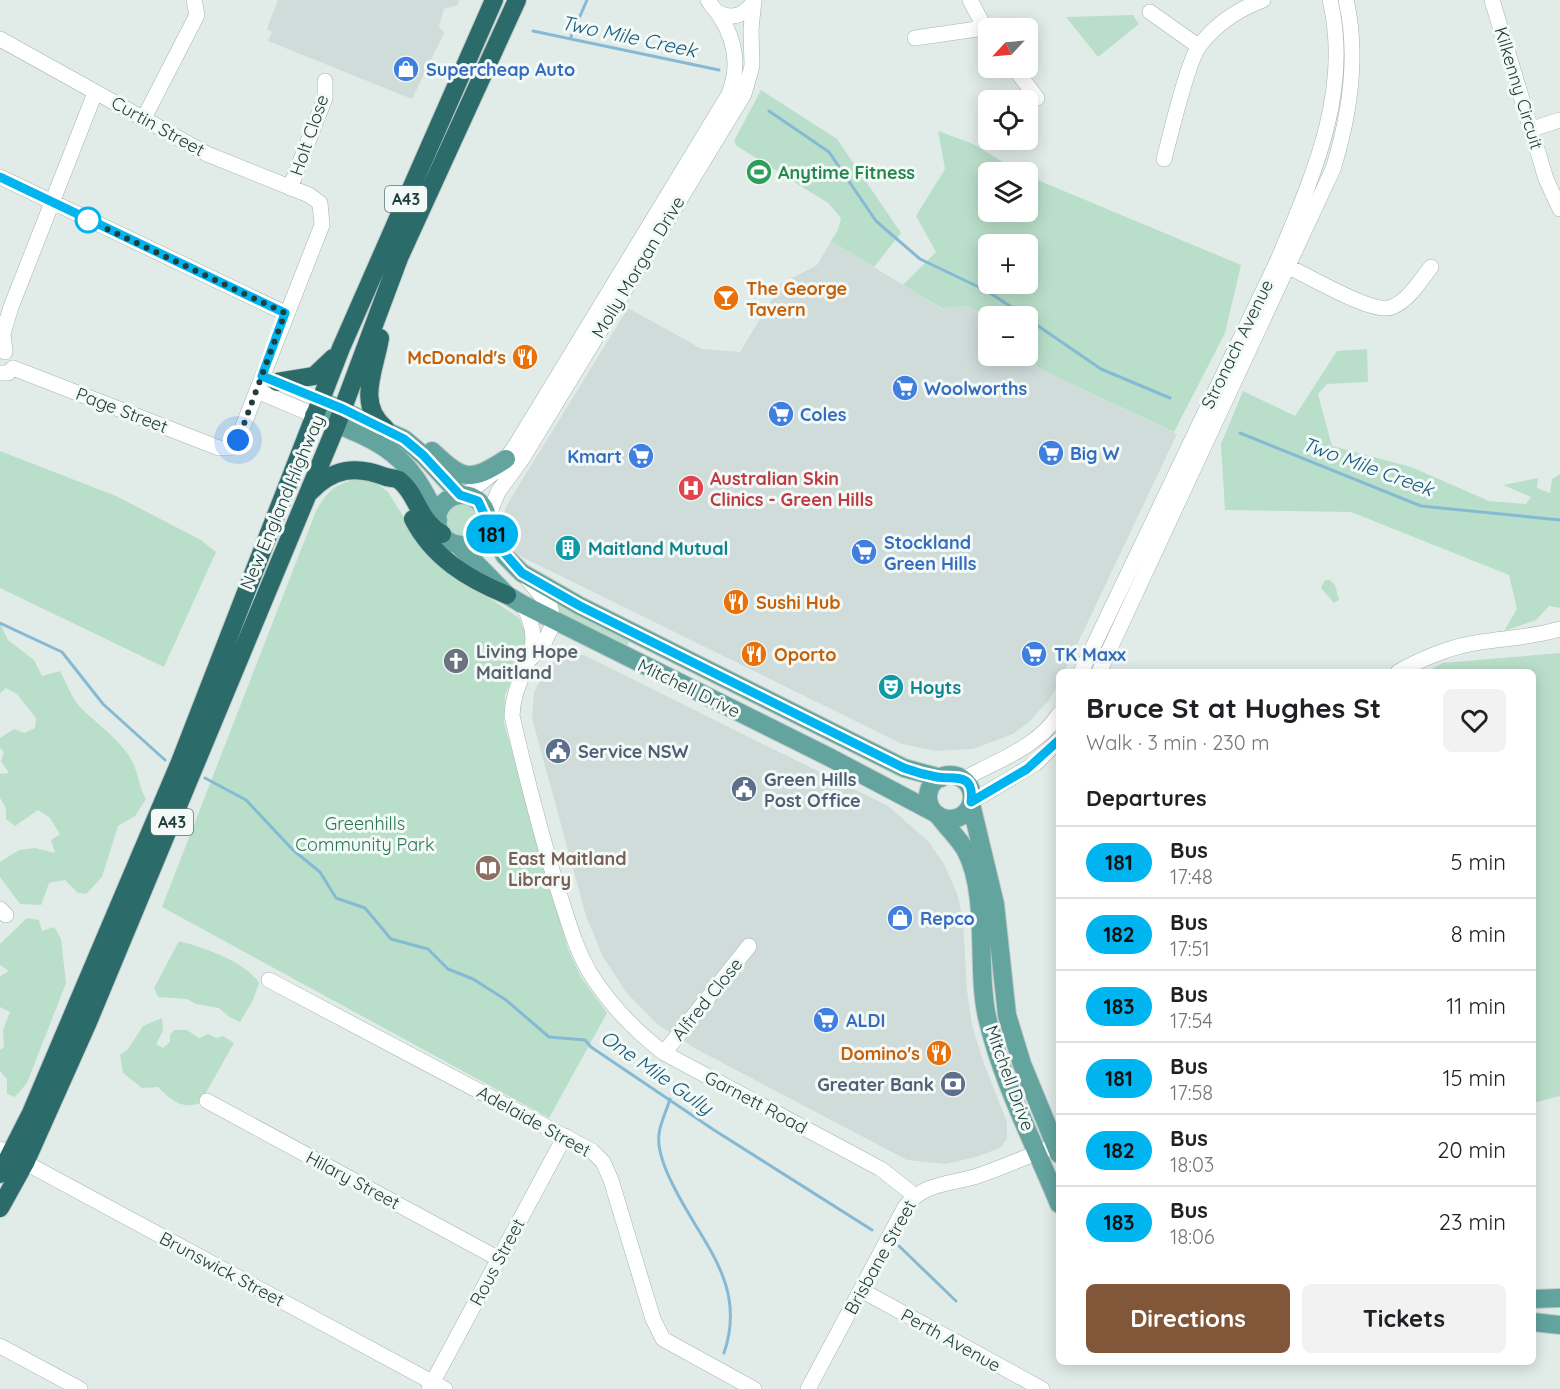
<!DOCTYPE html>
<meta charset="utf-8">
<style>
:root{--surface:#fff;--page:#f2f2f2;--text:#202124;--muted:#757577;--line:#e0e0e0;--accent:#825739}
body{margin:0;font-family:Quicksand,sans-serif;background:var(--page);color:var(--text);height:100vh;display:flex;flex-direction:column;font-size:22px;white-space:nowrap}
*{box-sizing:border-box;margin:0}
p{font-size:20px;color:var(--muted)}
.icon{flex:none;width:33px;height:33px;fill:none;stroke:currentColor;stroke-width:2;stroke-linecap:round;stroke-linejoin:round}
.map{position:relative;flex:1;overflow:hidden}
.sheet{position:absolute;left:1056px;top:669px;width:480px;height:696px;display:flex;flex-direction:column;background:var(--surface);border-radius:9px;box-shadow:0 3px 15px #0003}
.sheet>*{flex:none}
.badge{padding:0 12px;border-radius:20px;font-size:21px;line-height:39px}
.needle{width:39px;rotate:244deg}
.fabs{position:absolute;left:978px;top:18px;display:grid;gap:12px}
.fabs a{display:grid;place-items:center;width:60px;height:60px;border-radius:9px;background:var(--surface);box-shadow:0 3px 15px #0003;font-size:30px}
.you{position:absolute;width:30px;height:30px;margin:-15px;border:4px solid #fff;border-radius:50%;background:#1a73e8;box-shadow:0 0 0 9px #1a73e833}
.map>.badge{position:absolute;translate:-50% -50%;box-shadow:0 0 0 3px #fff}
h2{padding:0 30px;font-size:22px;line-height:54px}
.round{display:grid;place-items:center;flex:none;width:63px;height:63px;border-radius:9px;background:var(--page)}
.headline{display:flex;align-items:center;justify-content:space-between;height:102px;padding:0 30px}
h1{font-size:28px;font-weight:800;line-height:45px}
.cta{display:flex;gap:12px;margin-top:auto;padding:12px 30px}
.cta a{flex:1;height:69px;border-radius:9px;background:var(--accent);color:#fff;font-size:24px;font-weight:800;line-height:69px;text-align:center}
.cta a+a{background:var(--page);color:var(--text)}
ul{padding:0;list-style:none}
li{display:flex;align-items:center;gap:18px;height:72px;padding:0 30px;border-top:2px solid var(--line)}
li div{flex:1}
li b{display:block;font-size:22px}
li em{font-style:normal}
li .badge{min-width:66px;font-weight:700;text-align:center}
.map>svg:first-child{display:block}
.built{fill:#cfdcd9}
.green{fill:#b9dfca;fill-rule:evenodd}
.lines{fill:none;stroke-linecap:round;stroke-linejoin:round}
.stream{stroke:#86bad4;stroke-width:3}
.minor-casing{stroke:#a3b4b1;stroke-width:16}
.major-casing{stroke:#c1c9c8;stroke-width:20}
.highway-casing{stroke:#c1c9c8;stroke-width:20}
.minor{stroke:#fff;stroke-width:15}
.major{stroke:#63a49f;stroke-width:18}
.highway{stroke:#2b6c6a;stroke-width:18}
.line-casing{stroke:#fff;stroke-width:14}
.line{stroke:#00b5ef;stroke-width:9}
.walk{stroke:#203e3b;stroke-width:6;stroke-dasharray:0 10.8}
.stop-dot{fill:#fff;stroke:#00b5ef;stroke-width:3}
.labels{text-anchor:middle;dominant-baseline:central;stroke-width:6;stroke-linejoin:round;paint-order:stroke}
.shield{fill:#f2f9f6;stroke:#5f7673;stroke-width:1.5}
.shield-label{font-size:16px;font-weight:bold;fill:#203e3b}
.shop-label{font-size:18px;font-weight:bold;fill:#366cbe;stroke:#f2f9f6;text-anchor:start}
.street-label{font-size:18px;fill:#203e3b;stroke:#f2f9f6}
.leisure-label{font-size:18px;font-weight:bold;fill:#27864d;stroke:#f2f9f6;text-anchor:start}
.food-label{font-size:18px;font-weight:bold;fill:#c56008;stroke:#f2f9f6;text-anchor:start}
.health-label{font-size:18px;font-weight:bold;fill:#be3a42;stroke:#f2f9f6;text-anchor:start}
.culture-label{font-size:18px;font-weight:bold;fill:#0d838f;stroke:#f2f9f6;text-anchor:start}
.worship-label{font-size:18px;font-weight:bold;fill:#5b616d;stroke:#f2f9f6;text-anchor:start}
.service-label{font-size:18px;font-weight:bold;fill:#4e5e75;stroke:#f2f9f6;text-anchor:start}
.park-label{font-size:18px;fill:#297755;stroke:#f2f9f6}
.education-label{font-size:18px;font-weight:bold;fill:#785e54;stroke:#f2f9f6;text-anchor:start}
.water-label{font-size:20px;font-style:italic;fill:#175a7d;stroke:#f2f9f6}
</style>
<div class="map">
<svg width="1560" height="1389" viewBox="0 0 1560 1389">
<rect width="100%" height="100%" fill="#e1ece9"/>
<!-- built -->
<path class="built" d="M278,0h181l-1,5 -14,4 -5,17 5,7 -32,66 -144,-58 4,-9 -5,-3z
M831,241l110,67 27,-2 21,10 -1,40h31l29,17 129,61 -113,238h-5v11l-10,17 -20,22 -16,12 -40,15 -37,2 -34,-7 -386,-190 -13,-21 -3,-10 8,-20 120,-195 74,41 38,3 41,-68 36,-19z
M563,655h21l304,151 40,35 16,23 14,32 5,24 4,70 5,35 12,39 23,58v17l-7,9 -24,9 -31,7 -38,-4 -211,-111 -39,-25 -31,-32 -24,-37 -16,-39 -54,-198 2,-26 13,-24z"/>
<!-- green -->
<path class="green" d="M1133,15l6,9 -41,33 -32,-40z
M761,90l76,49 64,94 -27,34 -43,-26 7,-11 3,-12 -13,-15 -91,-57 -3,-5z
M938,131l33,12 49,29h-32v40h40v-36l213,89 -16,68 -51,99 -126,-59 -28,-17h8v-40h-39l-21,-10 -26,2 -39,-23 33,-33 -20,-36 29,-47zM988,244h40v40h-40z
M1367,349l1,33 -41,2 -9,10 14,52 79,21 78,34 37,3 5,-7 -28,-12 35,-7 -1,10 13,5 2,-14 8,-5v134l-11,-2 -13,14 -32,11 13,-22 -8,-34 -158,-63 -126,-2 -4,-66 22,-53 52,25 42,-65z
M0,451l116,45 85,44 15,12 -52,115 -164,-79z
M358,479l18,4 12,9 32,51 29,28 70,47 8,17 -3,17 -19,43 -1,28 64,226 13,28 26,36 -58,105 -387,-211 154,-396c12,-21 18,-26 42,-32z
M444 520a18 18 0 1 1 36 0a18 18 0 1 1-36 0Z
M1325,580h5l5,5 4,15 -5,3 -13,-15z
M554,597l78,39 -7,14 -66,-33z
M0,623l8,17 26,20 8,16 18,-5c6,11 12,28 21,37 15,15 33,27 46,45 12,16 10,31 19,46l-11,17 -17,10 -16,51 -16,17 -8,-1 -13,-13 -16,3 -8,22 -21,-1 -20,-27v-15l19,-12 16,-2 20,5 -4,-13 9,-6 -10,-16 -12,-8 -23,16 -9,-7v-11l-6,-10v-24l9,-1 -8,-12 3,-9 -4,-4v-10l14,-9 10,4 11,-5 1,-10 -19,-24 -11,-6 -6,5z
M1560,653v443l-27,7v-431h-107l17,-9z
M27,918l12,2 3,11 12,-4 7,12 5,44 -39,100 -12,14 -8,-3v-15l-7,-8v-21l4,-3 -1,-17 7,-18 -10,-5v-31l9,-5 -9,-6v-21z
M179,941c24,6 67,21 80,42l-6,17 -13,22 -11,-5 -10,-9 -23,-4 -9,-5 -29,-2 -4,-9z
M162,1018l1,13 -7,13 7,4 7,-6v-7l4,-5h13l12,8 9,-4 9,4 6,-2 11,7 -34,60c-19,7 -30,-4 -42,-16l-16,1 -19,-15 -3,-18 8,-6 15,-23z"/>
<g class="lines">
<!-- stream -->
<path class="stream" d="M533,31l186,39
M570,39l17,-39
M769,111l60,41 47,69 44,38 67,32 38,25
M1028,319l73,50 69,29
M1240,433l181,73 139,14
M0,623l62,29 41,52 62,56
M205,778l41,22 47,50 27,22 16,26 29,10 26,31 37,10 20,20 25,10 33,21 43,37 36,3 6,7 123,83 158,100
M670,1099c-3,11 -10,24 -11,35 -2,16 6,35 13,49 28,59 76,100 52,170
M899,1246l57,55"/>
<!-- minor casing -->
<g class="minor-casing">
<path id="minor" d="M970,0l18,34
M1492,0l54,179 14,30
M1150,12l48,34
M718,13c14,6 25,3 34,-9
M915,38l69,-10
M0,39l207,115 102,41 11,8 2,22 -84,214 -8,9h-11l-206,-80
M1014,68l23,30
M144,118l53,-103 -3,-15
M1532,129l28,-9
M1164,159c6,-22 24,-100 36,-114 16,-21 39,-36 63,-45
M0,177l285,136
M290,188l35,-90v-17
M1280,263c23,9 93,53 112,44 17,-7 28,-26 39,-40
M5,352l-2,-19 8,-26 84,-214
M0,373h8l5,-5
M274,380l46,20
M257,391l57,24
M466,495l31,-25 17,-22 214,-352c12,-28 8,-56 -9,-81 -4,-6 -8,-9 -11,-15
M487,519l11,-27 24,-33 222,-365 8,-28 -1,-37 3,-29
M528,580l22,26 4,16 -13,27 -11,10
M522,604c29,47 -9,67 -10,112 14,60 29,119 47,177 9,27 16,55 31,80 20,32 44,57 74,80l217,116 33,26
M1081,672l196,-410c35,-84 75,-170 53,-262
M1099,672l234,-503c17,-55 26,-113 13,-169
M1398,672c25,-14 54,-26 83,-30 27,-4 53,-5 79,-13
M962,780c35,-20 74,-31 97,-66
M971,802l65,-39 23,-23
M0,909l6,6
M269,980l323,171 11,11 8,18 42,139 10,20 91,50
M664,1053l85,-107
M207,1101l292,158
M0,1149l445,240
M861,1290l181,99
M0,1346l80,43
M429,1389l136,-253
M808,1389l97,-182c20,-26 47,-22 75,-32 26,-9 50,-20 75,-29"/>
</g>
<!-- major casing -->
<g class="major-casing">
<path id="major" d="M320,400l84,39 19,16 37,40
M314,415c67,27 94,35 124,105
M432,451c31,29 37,32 74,8
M437 520a25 25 0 1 1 50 0a25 25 0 1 1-50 0Z
M487,525l18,31 17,17 58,33 324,162 37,10
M457,544l50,51 15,9 307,153 106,56
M928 797a22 22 0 1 1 44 0a22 22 0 1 1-44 0Z
M971,804l24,100 12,111 15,49 37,90
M938,815c9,13 21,23 28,36 23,44 10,117 21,166 15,65 47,126 72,187
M1533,1299l27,-1
M1533,1322l27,3"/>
</g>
<!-- highway casing -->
<g class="highway-casing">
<path id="highway" d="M380,338c-5,31 -24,66 5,90
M277,382l37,-6 19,-18
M310,492c23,-24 46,-27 76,-15 4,1 10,1 13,3 18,13 18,39 43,54
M413,519c20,39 55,60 94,76
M0,1174l31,-61 149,-351 161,-414 153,-348
M0,1208l25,-45 63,-141 249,-598 62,-166 118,-258"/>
</g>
<!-- minor -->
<use href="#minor" class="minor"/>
<!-- major -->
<use href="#major" class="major"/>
<!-- highway -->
<use href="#highway" class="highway"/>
</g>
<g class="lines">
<!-- line casing -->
<g class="line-casing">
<path id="line" d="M0,177l285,136 -23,63 81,33 61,30 19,16 37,40 18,6 22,47 22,25 58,33 324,162c11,4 22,7 33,9 16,3 38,-6 34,25l56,-33 32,-29"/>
</g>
<!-- line -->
<use href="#line" class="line"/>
<!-- walk -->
<path class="walk" d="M88,220l197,93 -47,127"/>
</g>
<!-- icons -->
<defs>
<g id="shop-disc" transform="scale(1.35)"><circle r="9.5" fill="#3f7fe0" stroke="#f2f9f6"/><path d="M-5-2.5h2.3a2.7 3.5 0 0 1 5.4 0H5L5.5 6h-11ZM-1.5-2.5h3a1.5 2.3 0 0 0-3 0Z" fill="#fff"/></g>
<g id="stadium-disc" transform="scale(1.35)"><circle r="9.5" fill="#2e9e5b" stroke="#f2f9f6"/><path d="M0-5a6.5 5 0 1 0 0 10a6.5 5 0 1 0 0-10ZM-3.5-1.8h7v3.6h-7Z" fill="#fff"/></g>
<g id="bar-disc" transform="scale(1.35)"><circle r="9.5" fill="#e8710a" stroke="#f2f9f6"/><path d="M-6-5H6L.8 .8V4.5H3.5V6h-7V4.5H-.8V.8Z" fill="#fff"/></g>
<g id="restaurant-disc" transform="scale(1.35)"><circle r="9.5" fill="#e8710a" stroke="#f2f9f6"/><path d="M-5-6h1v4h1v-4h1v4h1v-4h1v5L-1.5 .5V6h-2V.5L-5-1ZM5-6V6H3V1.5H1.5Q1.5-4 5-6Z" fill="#fff"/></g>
<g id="supermarket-disc" transform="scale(1.35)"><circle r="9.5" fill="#3f7fe0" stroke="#f2f9f6"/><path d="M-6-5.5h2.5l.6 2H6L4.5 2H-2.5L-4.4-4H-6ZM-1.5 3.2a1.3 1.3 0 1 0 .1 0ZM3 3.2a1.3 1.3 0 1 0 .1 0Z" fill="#fff"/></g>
<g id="hospital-disc" transform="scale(1.35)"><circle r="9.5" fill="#e0444e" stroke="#f2f9f6"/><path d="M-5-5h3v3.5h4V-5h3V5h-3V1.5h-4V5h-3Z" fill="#fff"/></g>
<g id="building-disc" transform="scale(1.35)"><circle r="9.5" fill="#0f9aa8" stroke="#f2f9f6"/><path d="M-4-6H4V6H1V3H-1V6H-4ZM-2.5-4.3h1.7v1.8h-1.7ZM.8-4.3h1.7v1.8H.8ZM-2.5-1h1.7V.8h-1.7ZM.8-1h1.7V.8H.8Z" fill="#fff"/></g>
<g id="church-disc" transform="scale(1.35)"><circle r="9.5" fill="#6b7280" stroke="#f2f9f6"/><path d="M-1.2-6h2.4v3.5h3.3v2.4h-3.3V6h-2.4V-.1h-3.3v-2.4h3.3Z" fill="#fff"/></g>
<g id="theatre-disc" transform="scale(1.35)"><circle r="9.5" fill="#0f9aa8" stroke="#f2f9f6"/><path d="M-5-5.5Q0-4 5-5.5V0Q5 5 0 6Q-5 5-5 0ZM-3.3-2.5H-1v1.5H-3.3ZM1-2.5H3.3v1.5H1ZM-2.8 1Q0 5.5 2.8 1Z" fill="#fff"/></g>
<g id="civic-disc" transform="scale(1.35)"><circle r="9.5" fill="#5c6f8a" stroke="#f2f9f6"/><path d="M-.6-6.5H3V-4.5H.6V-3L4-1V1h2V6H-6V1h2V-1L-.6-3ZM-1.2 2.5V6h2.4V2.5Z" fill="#fff"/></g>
<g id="library-disc" transform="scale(1.35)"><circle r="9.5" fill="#8d6e63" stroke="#f2f9f6"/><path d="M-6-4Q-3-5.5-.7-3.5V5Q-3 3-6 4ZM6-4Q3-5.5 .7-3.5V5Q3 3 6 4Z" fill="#fff"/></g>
<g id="bank-disc" transform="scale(1.35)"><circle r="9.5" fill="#5c6f8a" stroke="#f2f9f6"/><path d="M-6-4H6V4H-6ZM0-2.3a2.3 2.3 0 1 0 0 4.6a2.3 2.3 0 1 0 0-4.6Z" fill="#fff"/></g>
</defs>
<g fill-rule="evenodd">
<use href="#shop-disc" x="406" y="69"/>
<use href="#stadium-disc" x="759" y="172"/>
<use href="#bar-disc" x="726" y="298"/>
<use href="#restaurant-disc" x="525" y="357"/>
<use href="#supermarket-disc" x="905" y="388"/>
<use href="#supermarket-disc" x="781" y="414"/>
<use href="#supermarket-disc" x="1051" y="453"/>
<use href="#supermarket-disc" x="641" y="456"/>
<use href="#hospital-disc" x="691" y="488"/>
<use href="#building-disc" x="568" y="548"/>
<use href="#supermarket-disc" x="864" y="552"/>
<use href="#restaurant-disc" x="736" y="602"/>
<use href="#restaurant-disc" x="754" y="654"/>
<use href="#supermarket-disc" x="1034" y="654"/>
<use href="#church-disc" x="456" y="661"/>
<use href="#theatre-disc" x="891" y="687"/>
<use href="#civic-disc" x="558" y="751"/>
<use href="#civic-disc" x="744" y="789"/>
<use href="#library-disc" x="488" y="868"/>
<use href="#shop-disc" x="900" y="918"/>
<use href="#supermarket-disc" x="826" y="1020"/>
<use href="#restaurant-disc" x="939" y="1053"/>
<use href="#bank-disc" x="953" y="1084"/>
</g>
<!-- markers -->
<circle class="stop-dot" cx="88" cy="220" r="12"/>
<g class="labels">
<!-- shield labels -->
<g class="shield">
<rect x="385" y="186" width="42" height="26" rx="4.5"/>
<rect x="151" y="809" width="42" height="26" rx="4.5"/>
</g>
<g class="shield-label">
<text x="406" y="199">A43</text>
<text x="172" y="822">A43</text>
</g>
<!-- shop labels -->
<g class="shop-label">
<text x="426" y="69">Supercheap Auto</text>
<text x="924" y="388">Woolworths</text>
<text x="800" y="414">Coles</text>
<text x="1070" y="453">Big W</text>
<text x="622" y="456" text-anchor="end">Kmart</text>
<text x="884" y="542">Stockland<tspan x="884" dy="21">Green Hills</tspan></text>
<text x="1054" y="654">TK Maxx</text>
<text x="920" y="918">Repco</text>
<text x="846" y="1020">ALDI</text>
</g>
<!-- street labels -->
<g class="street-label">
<text transform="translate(1519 88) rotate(73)">Kilkenny Circuit</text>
<text transform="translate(158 126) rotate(29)">Curtin Street</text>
<text transform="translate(309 135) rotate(-71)">Holt Close</text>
<text transform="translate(638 267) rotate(-59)">Molly Morgan Drive</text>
<text transform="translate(1237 344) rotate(-64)">Stronach Avenue</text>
<text transform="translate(122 410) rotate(21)">Page Street</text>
<text transform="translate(282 502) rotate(-67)">New England Highway</text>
<text transform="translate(689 688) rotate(26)">Mitchell Drive</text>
<text transform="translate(707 999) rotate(-51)">Alfred Close</text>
<text transform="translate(1010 1078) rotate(70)">Mitchell Drive</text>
<text transform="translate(756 1102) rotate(28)">Garnett Road</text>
<text transform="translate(534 1121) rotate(29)">Adelaide Street</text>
<text transform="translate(353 1180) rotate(28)">Hilary Street</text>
<text transform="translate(880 1257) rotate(-61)">Brisbane Street</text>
<text transform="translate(497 1262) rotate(-62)">Rous Street</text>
<text transform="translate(222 1269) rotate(28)">Brunswick Street</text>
<text transform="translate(951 1340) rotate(29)">Perth Avenue</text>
</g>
<!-- leisure labels -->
<g class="leisure-label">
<text x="778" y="172">Anytime Fitness</text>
</g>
<!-- food labels -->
<g class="food-label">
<text x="746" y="288">The George<tspan x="746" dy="21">Tavern</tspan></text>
<text x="506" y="357" text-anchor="end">McDonald's</text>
<text x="756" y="602">Sushi Hub</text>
<text x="774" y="654">Oporto</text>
<text x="920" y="1053" text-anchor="end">Domino's</text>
</g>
<!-- health labels -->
<g class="health-label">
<text x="710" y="478">Australian Skin<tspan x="710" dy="21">Clinics - Green Hills</tspan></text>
</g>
<!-- culture labels -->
<g class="culture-label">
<text x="588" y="548">Maitland Mutual</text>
<text x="910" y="687">Hoyts</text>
</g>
<!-- worship labels -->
<g class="worship-label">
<text x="476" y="651">Living Hope<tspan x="476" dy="21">Maitland</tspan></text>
</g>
<!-- service labels -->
<g class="service-label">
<text x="578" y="751">Service NSW</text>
<text x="764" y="779">Green Hills<tspan x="764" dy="21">Post Office</tspan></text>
<text x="934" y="1084" text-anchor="end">Greater Bank</text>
</g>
<!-- park labels -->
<g class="park-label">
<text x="365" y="823">Greenhills<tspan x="365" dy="21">Community Park</tspan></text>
</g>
<!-- education labels -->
<g class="education-label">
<text x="508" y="858">East Maitland<tspan x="508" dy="21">Library</tspan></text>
</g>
<!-- water labels -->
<g class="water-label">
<text transform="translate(629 36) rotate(12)">Two Mile Creek</text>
<text transform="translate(1368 466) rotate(20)">Two Mile Creek</text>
<text transform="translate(657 1072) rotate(35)">One Mile Gully</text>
</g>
</g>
</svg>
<div class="fabs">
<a><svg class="needle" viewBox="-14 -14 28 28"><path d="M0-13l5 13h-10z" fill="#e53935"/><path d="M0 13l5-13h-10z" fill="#757577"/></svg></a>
<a><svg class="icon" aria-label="locate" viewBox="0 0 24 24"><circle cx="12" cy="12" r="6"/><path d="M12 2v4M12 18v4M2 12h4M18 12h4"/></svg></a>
<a><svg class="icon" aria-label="layers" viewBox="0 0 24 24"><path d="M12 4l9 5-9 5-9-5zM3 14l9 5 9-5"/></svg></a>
<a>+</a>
<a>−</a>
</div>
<div class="you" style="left:238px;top:440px"></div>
<b class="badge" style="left:492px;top:534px;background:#00b5ef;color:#111">181</b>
<section class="sheet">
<div class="headline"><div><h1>Bruce St at Hughes St</h1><p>Walk · 3 min · 230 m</p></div><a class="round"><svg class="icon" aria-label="heart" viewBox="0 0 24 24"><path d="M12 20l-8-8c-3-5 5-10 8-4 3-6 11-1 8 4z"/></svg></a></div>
<h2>Departures</h2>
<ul>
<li><span class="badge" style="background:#00b5ef;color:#111">181</span><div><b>Bus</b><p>17:48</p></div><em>5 min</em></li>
<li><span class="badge" style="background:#00b5ef;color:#111">182</span><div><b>Bus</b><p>17:51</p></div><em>8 min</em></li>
<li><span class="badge" style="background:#00b5ef;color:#111">183</span><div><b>Bus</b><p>17:54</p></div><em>11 min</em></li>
<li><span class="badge" style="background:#00b5ef;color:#111">181</span><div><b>Bus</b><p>17:58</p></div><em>15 min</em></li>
<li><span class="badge" style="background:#00b5ef;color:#111">182</span><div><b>Bus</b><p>18:03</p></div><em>20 min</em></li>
<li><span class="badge" style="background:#00b5ef;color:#111">183</span><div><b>Bus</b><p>18:06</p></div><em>23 min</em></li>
</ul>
<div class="cta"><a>Directions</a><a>Tickets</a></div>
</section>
</div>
